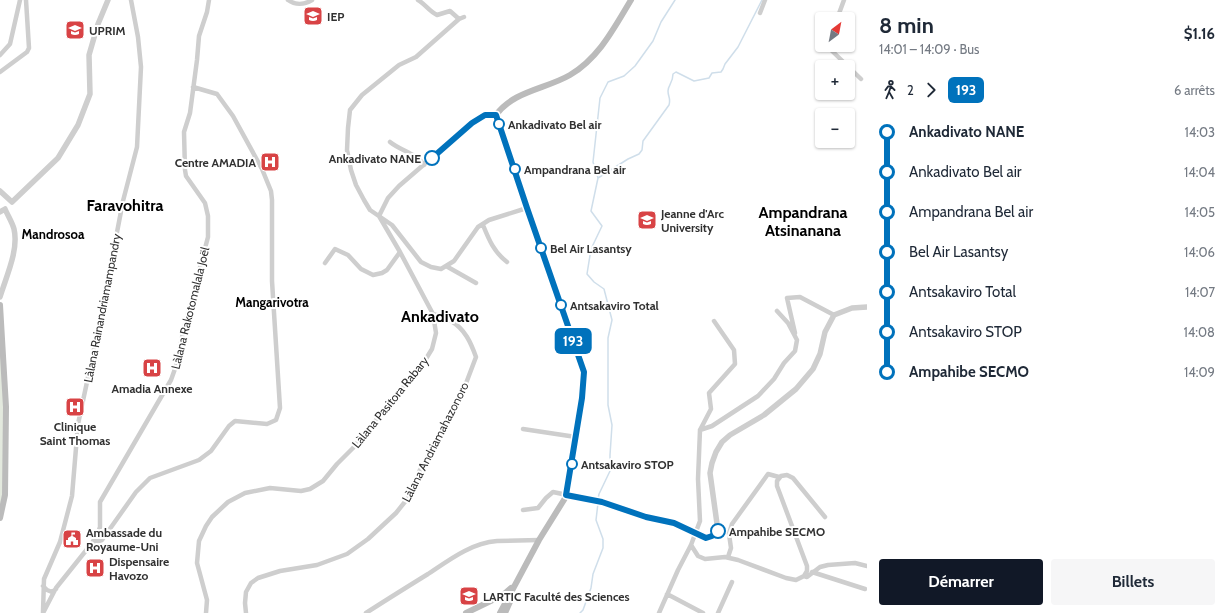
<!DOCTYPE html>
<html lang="fr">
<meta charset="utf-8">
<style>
:root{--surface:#fff;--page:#f6f6f7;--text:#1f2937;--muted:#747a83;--accent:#111827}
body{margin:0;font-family:Cabin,sans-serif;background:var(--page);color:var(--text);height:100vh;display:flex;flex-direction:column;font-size:15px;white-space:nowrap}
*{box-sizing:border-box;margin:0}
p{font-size:13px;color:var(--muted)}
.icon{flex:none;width:22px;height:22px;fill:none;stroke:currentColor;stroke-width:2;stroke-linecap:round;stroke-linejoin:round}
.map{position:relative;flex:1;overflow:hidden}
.side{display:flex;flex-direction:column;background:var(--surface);width:360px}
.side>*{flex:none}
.badge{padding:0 8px;border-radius:6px;font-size:14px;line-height:26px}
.needle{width:26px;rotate:32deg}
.controls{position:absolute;left:815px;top:12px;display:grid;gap:8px}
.controls a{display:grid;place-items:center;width:40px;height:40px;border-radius:4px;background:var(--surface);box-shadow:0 1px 3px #0004;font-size:20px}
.map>.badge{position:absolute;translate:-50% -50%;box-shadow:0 0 0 2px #fff}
.legs{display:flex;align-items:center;gap:6px;height:44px;padding:0 12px;font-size:13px}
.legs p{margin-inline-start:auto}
.overview{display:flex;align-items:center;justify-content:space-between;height:68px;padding:0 12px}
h1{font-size:22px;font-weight:800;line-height:30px}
.primary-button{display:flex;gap:8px;margin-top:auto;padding:8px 12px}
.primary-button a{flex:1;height:46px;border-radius:4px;background:var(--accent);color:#fff;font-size:16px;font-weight:800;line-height:46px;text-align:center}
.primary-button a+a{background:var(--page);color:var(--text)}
ul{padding:0 12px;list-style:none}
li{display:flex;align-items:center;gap:14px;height:40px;font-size:15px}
li i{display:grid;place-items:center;width:6px;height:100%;margin:0 5px;background:currentColor}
li i::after{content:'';width:10px;height:10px;margin:-5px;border:3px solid;border-radius:50%;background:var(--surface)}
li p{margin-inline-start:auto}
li:first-child i{background:linear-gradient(#0000 50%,currentColor 0)}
li:last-child i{background:linear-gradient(currentColor 50%,#0000 0)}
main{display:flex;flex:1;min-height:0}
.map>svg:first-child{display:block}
.green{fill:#e3e9de}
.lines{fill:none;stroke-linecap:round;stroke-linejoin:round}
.stream{stroke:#cfdeea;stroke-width:1.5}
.minor{stroke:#cecece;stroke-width:4.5}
.tertiary{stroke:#cecece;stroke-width:5.5}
.secondary{stroke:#bbb;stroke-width:6}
.line-1-casing{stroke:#fff;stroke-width:9}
.line-1{stroke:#0072bc;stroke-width:6}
.stop-1-dot{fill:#fff;stroke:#0072bc;stroke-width:2}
.labels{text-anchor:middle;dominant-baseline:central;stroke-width:4;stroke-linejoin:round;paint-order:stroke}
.poi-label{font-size:12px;font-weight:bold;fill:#313131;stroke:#fff;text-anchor:start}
.stop-label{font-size:12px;font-weight:bold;fill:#313131;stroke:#fff;text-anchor:start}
.street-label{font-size:12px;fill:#313131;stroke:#fff}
.neighbourhood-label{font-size:13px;font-weight:bold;fill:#000;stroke:#fff}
.district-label{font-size:16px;font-weight:bold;fill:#000;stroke:#fff}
</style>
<main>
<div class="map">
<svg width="867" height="613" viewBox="0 0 867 613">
<rect width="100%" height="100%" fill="#fff"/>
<!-- green -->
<path class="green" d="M0,305l5,92v94l-5,22z"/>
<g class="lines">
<!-- stream -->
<path class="stream" d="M598,178l30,-19 11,-5 3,-4 1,-9 26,-36c2,-7 -1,-8 -1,-14 0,-6 5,-8 5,-17l3,-2 18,9 15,-3 3,-5 9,-1 2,-3 2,-5 13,-17 24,-47
M598,499l1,-5 11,-23v-16l2,-30 -4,-20v-67l4,-18 -8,-31 -10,-7 -7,-8 4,-25 11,-23 -11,-15 7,-33 -5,-16 7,-64 8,-16 16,-6 11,-10 18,-25 8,-19 14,-22
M580,613l3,-3 8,-22 2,-14 10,-26v-9l-7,-19 2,-17"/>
<!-- minor -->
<path class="minor" d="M288,0c7,5 16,5 24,0
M418,0c7,4 11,11 19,15l13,-4 9,8
M760,13l5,-13
M464,17l-5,2 -43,38 -17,8 -37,30 -12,15 -2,18 -1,22 4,20 5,15 8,15 6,10 22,15 29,37 10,5 10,2 13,-8 24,-34 11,-7 38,-12
M837,19l7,-19
M828,45l1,3 32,31
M0,55l10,-11 10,-44
M0,72l27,-20 2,-4 -3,-48
M390,142c11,9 26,11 34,23
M483,225c6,15 11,27 24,37
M325,263l10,-14 13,6 13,14 12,6 9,-2 5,-3 13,-18
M446,266l30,17
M795,333l-8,-35 13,-1 34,18
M523,429l53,8
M700,430l12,-4 46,-30 16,-17 10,-16 11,-12 2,-11 -9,-17 -11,-12
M523,510l15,-2 8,-10 7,-6 14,3
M92,543l10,-3 34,-48 14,-14 49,-18 12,-9 18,-25 6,-5 32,3 9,-4 4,-12 -8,-127v-81l-1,-9 -9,-22 -29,-53 -16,-22 -24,-7
M691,545l7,11 7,3 20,-2 13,3 48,18 10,2 8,-4 3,1 13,-10 8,-2 27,-2 12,3
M728,557l3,-9 -2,-14 3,-10 36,-50 11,3
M812,572l53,17
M804,576l3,-5v-5l-30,-80v-5l4,-5 6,-1 6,3 32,39
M43,586l4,4 5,2 4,-3
M667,594l36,19
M43,612l1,-33 16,-37 12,-46 6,-72 21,-98 24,-125 14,-54 4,-80 -3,-30 -7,-37
M43,613l13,-25 36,-45 6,-10 2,-6v-25l71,-122 5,-14 8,-38 24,-91v-21l-3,-13 -19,-27 -1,-6 -1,-38 6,-19 7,-53 2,-24 8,-24 2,-12
M206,613l1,-13 -10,-37 2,-22 7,-15 6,-9 16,-15 17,-9 25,-5 31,3 9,-2 13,-8 14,-17 16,-16 71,-86 8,-13 4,-16 -3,-19 -33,-62 -21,-36 9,-18 11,-12 73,-63 13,-8h11
M246,613l-1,-10 1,-11 5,-9 7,-5 22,-7 37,-6 30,-11 21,-15 28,-26 12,-15 12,-28 45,-84 11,-29c-5,-14 -11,-28 -25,-36 -5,-3 -12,-5 -18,-7
M366,613c20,-13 41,-26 62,-39 21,-14 43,-31 69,-33l42,-1
M659,613l19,-43 13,-25 9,-24 -2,-42 2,-49 11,-21 -2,-16 26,-29 -1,-14 -20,-29
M718,613l14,-31"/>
<!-- tertiary -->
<path class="tertiary" d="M0,191l12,11 46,-44 20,-33 12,-31 -1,-39 9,-31 10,-24
M0,212l5,-3c3,7 7,13 9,20 5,21 -8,48 -14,68
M567,495l35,7 44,15 28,6 32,15 6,-1 6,-6 -8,-58 2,-10 4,-11 6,-10 8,-7 34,-20 32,-26 17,-20 7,-15 5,-22 9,-17 18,-7 15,-1"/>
<!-- secondary -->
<path class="secondary" d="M0,305l6,102 -1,88 -5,23
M466,613l37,-18 8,-7
M500,613l39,-73 28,-45 15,-97 2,-27 -57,-163 -31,-93c17,-24 50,-26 74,-40 29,-17 44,-47 61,-75
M505,613l8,-18"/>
</g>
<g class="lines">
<!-- line-1 casing -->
<g class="line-1-casing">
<path id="line-1" d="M432,158l40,-35 13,-8h11l31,93 57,164 -2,26 -16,97 36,7 44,15 28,6 32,15 6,-2 6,-5"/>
</g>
<!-- line-1 -->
<use href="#line-1" class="line-1"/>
</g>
<!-- icons -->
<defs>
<g id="university-square" transform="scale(1)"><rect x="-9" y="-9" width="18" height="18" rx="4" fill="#d84345" stroke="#fff"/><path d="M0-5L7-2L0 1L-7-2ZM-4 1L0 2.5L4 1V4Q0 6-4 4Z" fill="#fff"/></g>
<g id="hospital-square" transform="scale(1)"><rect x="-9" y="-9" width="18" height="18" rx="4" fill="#d84345" stroke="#fff"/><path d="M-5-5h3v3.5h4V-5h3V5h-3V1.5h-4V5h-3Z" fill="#fff"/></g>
<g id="civic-square" transform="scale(1)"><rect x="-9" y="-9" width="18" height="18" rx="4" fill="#d84345" stroke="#fff"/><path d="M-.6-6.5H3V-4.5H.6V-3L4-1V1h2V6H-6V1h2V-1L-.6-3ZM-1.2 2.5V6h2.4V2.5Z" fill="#fff"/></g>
</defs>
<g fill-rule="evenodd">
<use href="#university-square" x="313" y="16"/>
<use href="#university-square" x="75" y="30"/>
<use href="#hospital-square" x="270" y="162"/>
<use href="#university-square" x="647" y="220"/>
<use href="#hospital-square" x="152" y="368"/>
<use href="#hospital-square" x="75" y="407"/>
<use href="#civic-square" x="72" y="539"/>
<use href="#hospital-square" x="95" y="568"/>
<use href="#university-square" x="469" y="596"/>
</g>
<!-- markers -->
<g class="stop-1-dot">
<circle cx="499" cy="124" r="5"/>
<circle cx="432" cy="158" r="7"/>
<circle cx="515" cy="169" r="5"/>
<circle cx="541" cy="248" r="5"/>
<circle cx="561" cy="305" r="5"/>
<circle cx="572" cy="464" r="5"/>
<circle cx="718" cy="531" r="7"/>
</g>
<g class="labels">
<!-- poi labels -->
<g class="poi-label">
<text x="327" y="16">IEP</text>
<text x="89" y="30">UPRIM</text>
<text x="256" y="162" text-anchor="end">Centre AMADIA</text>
<text x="661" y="213">Jeanne d'Arc<tspan x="661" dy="14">University</tspan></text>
<text x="152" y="388" text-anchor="middle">Amadia Annexe</text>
<text x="75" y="426" text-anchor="middle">Clinique<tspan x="75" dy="14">Saint Thomas</tspan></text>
<text x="86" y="532">Ambassade du<tspan x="86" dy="14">Royaume-Uni</tspan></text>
<text x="109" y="561">Dispensaire<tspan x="109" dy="14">Havozo</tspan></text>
<text x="483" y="596">LARTIC Faculté des Sciences</text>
</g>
<!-- stop labels -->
<g class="stop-label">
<text x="508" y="124">Ankadivato Bel air</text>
<text x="421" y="158" text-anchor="end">Ankadivato NANE</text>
<text x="524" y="169">Ampandrana Bel air</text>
<text x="550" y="248">Bel Air Lasantsy</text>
<text x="570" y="305">Antsakaviro Total</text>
<text x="581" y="464">Antsakaviro STOP</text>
<text x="729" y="531">Ampahibe SECMO</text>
</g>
<!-- street labels -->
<g class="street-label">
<text transform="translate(102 308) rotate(-79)">Làlana Rainandriamampandry</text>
<text transform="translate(190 308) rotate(-76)">Làlana Rakotomalala Joël</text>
<text transform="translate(390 402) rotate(-51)">Làlana Pasitora Rabary</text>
<text transform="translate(435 442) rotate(-63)">Làlana Andriamahazonoro</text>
</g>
<!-- neighbourhood labels -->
<g class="neighbourhood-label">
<text x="53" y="234">Mandrosoa</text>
<text x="272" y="302">Mangarivotra</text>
</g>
<!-- district labels -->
<g class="district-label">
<text x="125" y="205">Faravohitra</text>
<text x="803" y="212">Ampandrana<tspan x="803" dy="18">Atsinanana</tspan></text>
<text x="440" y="316">Ankadivato</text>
</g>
</g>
</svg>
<div class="controls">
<a><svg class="needle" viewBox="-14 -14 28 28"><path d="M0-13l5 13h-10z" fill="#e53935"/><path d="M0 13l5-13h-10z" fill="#747a83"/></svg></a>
<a>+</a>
<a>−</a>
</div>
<b class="badge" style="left:573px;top:341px;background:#0072bc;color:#fff">193</b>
</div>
<section class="side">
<div class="overview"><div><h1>8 min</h1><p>14:01 – 14:09 · Bus</p></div><b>$1.16</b></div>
<div class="legs"><svg class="icon" aria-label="walk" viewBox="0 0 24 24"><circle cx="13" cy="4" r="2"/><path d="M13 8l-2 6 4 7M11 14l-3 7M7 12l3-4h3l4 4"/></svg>2<svg class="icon" aria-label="forward" viewBox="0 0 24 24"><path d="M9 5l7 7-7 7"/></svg><b class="badge" style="background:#0072bc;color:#fff">193</b><p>6 arrêts</p></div>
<ul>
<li><i style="color:#0072bc"></i><b>Ankadivato NANE</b><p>14:03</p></li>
<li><i style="color:#0072bc"></i><span>Ankadivato Bel air</span><p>14:04</p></li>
<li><i style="color:#0072bc"></i><span>Ampandrana Bel air</span><p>14:05</p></li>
<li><i style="color:#0072bc"></i><span>Bel Air Lasantsy</span><p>14:06</p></li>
<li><i style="color:#0072bc"></i><span>Antsakaviro Total</span><p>14:07</p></li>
<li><i style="color:#0072bc"></i><span>Antsakaviro STOP</span><p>14:08</p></li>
<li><i style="color:#0072bc"></i><b>Ampahibe SECMO</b><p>14:09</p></li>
</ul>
<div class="primary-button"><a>Démarrer</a><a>Billets</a></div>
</section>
</main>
